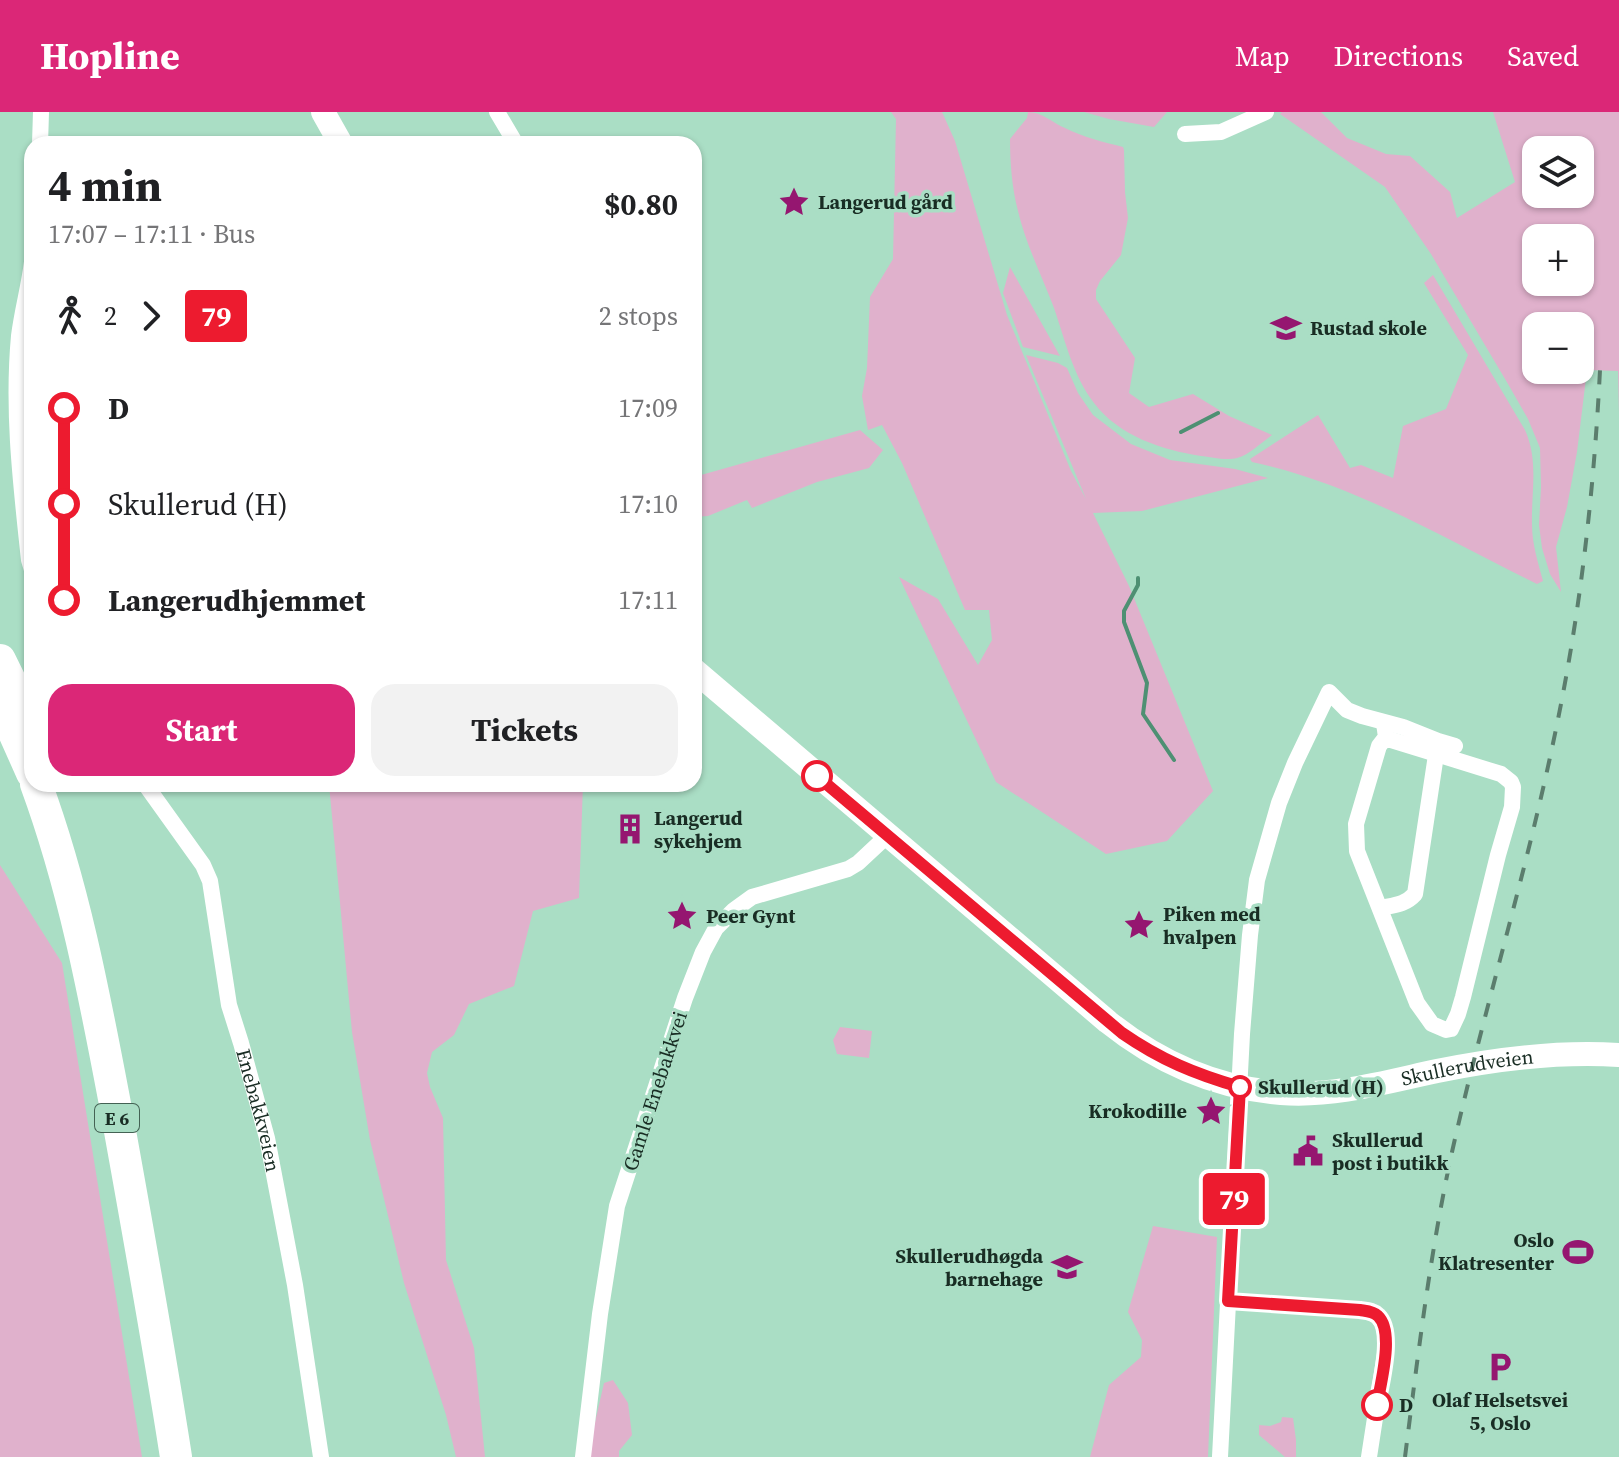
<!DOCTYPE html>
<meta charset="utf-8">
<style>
:root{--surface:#fff;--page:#f2f2f2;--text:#202124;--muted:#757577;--accent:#db2777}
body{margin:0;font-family:"Source Serif 4",serif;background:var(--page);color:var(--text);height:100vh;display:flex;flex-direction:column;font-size:30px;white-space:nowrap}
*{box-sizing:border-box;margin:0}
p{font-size:26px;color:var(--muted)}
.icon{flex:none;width:44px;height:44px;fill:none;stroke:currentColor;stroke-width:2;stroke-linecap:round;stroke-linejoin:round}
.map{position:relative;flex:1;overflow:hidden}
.sheet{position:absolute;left:24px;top:24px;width:678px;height:656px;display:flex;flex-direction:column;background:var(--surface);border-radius:24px;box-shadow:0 2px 6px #0004}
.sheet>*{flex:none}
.badge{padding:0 16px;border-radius:6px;font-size:28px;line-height:52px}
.controls{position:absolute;left:1522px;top:24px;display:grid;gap:16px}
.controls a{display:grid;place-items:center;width:72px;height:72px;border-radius:16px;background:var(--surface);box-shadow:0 2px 6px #0004;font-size:40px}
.map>.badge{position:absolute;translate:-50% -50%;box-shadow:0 0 0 4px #fff}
.legs{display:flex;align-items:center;gap:12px;height:88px;padding:0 24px;font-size:26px}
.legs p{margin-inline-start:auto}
.head{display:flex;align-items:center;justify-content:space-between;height:136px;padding:0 24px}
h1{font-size:44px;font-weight:700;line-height:60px}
.action{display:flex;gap:16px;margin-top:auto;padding:16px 24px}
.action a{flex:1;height:92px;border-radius:24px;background:var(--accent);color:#fff;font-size:32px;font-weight:700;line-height:92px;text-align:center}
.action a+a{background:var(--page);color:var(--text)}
ul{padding:0 24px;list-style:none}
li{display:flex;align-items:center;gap:28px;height:96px;font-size:30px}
li i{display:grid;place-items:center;width:12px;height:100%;margin:0 10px;background:currentColor}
li i::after{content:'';width:20px;height:20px;margin:-10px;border:6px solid;border-radius:50%;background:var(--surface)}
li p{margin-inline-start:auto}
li:first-child i{background:linear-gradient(#0000 50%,currentColor 0)}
li:last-child i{background:linear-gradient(currentColor 50%,#0000 0)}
header{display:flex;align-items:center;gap:48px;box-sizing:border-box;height:112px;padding:0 40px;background:var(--accent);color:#fff}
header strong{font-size:38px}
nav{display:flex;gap:44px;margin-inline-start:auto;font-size:28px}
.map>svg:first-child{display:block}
.green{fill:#e0b1cc;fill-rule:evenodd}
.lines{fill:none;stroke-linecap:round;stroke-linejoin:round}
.stream{stroke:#4e9073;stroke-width:4}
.street{stroke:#fff;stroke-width:16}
.secondary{stroke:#fff;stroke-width:24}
.highway{stroke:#fff;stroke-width:32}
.rail{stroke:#5b7d6d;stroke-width:4;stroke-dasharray:14 14;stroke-linecap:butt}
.line-1-casing{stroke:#fff;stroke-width:18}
.line-1{stroke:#ed1b2f;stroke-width:12}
.stop-1-dot{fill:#fff;stroke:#ed1b2f;stroke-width:4}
.labels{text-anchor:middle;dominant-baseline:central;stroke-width:7;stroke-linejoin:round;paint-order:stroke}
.shield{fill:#aadec5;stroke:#446254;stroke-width:2}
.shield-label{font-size:18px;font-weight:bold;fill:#192d24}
.poi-label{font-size:20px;font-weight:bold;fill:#192d24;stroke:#aadec5;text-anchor:start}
.street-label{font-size:20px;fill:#192d24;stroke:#aadec5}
.stop-label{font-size:20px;font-weight:bold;fill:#192d24;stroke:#aadec5;text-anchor:start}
</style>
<header>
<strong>Hopline</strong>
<nav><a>Map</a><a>Directions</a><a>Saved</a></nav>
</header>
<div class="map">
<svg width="1619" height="1345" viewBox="0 0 1619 1345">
<rect width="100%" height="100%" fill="#aadec5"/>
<!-- green -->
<path class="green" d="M891,0h51l13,29 52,174 64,156 15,28 -60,-144 32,8 9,5 11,25 15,22 38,29 39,16 65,9 33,9 -126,33 -49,2 36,73 84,205 -46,50 -61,13 -110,-72 -97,-205 39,22 40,66 14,-25 -3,-30h-24l-63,-147 -20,-38 -14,5 -6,-34 5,-28 3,-71 23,-38 3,-140z
M1028,0c14,0 25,11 37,16 18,9 38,14 58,19l1,3 1,42 3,26 -7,37 -21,26 -4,9v9l39,59 -6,35 20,14 44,-13 36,22 43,19c-10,7 -23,20 -35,23 -11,3 -26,-1 -36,-2 -39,-6 -82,-20 -107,-53 -21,-27 -29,-63 -40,-95 -12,-32 -28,-63 -36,-97 -6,-23 -8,-48 -8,-72l17,-21z
M1084,0h83l-13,15 -45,-8z
M1282,0h39l26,26 39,16 24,2 40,36 7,26 58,-36 -22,-70h126v302l-1,-43 -31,-1 -10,82 -10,55 -11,40 5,45 -11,-18 -8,-26 -3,-23 2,-38 -1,-39 -12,-29 -20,-35 -77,-130 -46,-67 -105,-73zM1536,38h44v44h-44zM1536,126h44v44h-44zM1580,214v44h-44v-44z
M1010,155l50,89 -37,-9 -20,-54z
M1433,163l92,155c14,31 6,62 7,95 0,19 6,37 11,56l-6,3c-92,-45 -184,-101 -285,-122l-2,-3 68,-44 32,53 11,-3 32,13 10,-52 43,-17 22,-54 -44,-72z
M860,318l23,20 -14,18 -52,14 -65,26 -5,-8 -39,16 -14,1v-40z
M329,672h254l-4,114 -46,13 -19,75 -45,18 -15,31 -22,17 -5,21 3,14 13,31 3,142 28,88 11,109h-29l-10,-42 -42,-132 -34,-143 -18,-108z
M0,753l62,98 80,494h-142z
M840,915l32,4 -3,27 -32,-4 -4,-14z
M1153,1114l64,11 -9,220h-118l19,-72 32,-28 1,-17 -14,-28z
M613,1268l15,23 4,32 -13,16v6h-32l17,-74z
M1282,1305l11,1 3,22v17h-11l-26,-22v-10l11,1 11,-4z"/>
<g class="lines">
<!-- stream -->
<path class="stream" d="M1181,320l37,-19
M1138,466v7l-14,26v11l23,61 -4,31 31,46"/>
<!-- street -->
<g class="street">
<path d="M497,0l19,32"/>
<path d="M1185,22l36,-2 45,-20"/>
<path d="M40,32l1,-32"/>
<path d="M32,150c-3,25 -10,49 -13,74 -7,75 2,149 10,224l3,10"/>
<path d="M1384,611l2,14 -7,9 -23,78 1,27 60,152 15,21 14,6 5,-1 7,-15 5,-17 35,-142 14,-48 1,-20 -2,-5 -10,-8 -113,-35 -2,-2"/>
<path id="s1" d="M145,672l58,81 7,16 19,124 12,38 26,95 28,147 26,172"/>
<path d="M1380,796c14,-3 25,-3 35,-14l21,-139"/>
<path d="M1228,1189l132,9c23,3 26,16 26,37l-17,110"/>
<path d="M583,1345l17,-143 17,-108 68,-208 18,-46 13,-24 18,-18 18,-13 96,-28 10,-6 30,-28"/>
<path d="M1220,1345l22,-423 8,-99 7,-55 22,-77 16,-40 34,-71 18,18 15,6 41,11 35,14 17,5"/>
</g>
<!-- secondary -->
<g class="secondary">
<path d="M323,0l18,32"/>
<path id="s2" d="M694,558l414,352c50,40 108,66 173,71 53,4 105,-11 156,-22 59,-12 121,-20 182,-16"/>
</g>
<!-- highway -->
<path class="highway" d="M0,548l29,59
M0,589l32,72
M36,672c39,106 59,215 80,325 21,116 42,232 60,348"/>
<!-- rail -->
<path class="rail" d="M1405,1345c13,-102 25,-204 47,-305 32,-143 76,-284 105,-428 24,-117 37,-235 43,-354"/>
</g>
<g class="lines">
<!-- line-1 casing -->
<g class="line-1-casing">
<path id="line-1" d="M817,664l305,257c39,27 73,41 118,54l-12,214 132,9c6,1 13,1 18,6 17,16 2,69 -1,89"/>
</g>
<!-- line-1 -->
<use href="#line-1" class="line-1"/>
</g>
<!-- icons -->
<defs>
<g id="sight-bare" transform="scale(2.4)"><path d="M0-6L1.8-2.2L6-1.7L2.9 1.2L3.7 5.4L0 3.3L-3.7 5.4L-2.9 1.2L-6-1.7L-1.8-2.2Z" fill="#951670" stroke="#aadec5" stroke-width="2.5" paint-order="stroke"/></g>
<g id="school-bare" transform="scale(2.4)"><path d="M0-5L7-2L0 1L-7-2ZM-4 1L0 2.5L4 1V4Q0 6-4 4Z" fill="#951670" stroke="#aadec5" stroke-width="2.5" paint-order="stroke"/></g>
<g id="building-bare" transform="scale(2.4)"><path d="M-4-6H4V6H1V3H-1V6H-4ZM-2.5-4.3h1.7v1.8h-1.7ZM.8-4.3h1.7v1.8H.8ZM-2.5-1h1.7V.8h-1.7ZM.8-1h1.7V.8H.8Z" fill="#951670" stroke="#aadec5" stroke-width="2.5" paint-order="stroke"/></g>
<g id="civic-bare" transform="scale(2.4)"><path d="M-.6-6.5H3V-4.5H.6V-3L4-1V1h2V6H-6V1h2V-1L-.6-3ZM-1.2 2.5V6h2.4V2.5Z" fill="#951670" stroke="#aadec5" stroke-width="2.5" paint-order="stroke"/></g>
<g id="stadium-bare" transform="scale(2.4)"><path d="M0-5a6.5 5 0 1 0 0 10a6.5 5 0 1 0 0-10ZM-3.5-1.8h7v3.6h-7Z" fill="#951670" stroke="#aadec5" stroke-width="2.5" paint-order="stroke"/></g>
<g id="parking-bare" transform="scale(2.4)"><path d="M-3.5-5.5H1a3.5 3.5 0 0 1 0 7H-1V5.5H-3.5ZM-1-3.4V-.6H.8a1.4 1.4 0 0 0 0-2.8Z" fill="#951670" stroke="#aadec5" stroke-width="2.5" paint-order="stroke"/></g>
</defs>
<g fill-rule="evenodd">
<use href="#sight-bare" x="794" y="90"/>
<use href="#school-bare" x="1286" y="216"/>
<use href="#building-bare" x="630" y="717"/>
<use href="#sight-bare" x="682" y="804"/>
<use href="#sight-bare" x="1139" y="813"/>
<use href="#sight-bare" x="1211" y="999"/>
<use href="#civic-bare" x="1308" y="1039"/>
<use href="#stadium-bare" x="1578" y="1140"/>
<use href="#school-bare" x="1067" y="1155"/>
<use href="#parking-bare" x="1500" y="1255"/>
</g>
<!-- markers -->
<g class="stop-1-dot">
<circle cx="817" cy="664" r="14"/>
<circle cx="1240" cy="975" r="10"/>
<circle cx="1377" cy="1293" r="14"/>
</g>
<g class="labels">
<!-- shield labels -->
<rect class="shield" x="95" y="992" width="44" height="28" rx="6"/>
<g class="shield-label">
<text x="117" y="1006">E 6</text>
</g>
<!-- poi labels -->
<g class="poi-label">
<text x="818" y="90">Langerud gård</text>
<text x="1310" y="216">Rustad skole</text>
<text x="654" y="706">Langerud<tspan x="654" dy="23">sykehjem</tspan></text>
<text x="1163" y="802">Piken med<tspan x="1163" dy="23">hvalpen</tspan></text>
<text x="706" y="804">Peer Gynt</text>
<text x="1187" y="999" text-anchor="end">Krokodille</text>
<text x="1332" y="1028">Skullerud<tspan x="1332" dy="23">post i butikk</tspan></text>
<text x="1554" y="1128" text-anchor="end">Oslo<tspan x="1554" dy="23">Klatresenter</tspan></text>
<text x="1043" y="1144" text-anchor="end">Skullerudhøgda<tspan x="1043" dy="23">barnehage</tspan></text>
<text x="1500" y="1288" text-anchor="middle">Olaf Helsetsvei<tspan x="1500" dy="23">5, Oslo</tspan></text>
</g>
<!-- street labels -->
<g class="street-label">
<text stroke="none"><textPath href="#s2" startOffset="922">Skullerudveien</textPath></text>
<text transform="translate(655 979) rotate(-72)">Gamle Enebakkvei</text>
<text stroke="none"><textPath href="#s1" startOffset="352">Enebakkveien</textPath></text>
</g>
<!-- stop labels -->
<g class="stop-label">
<text x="1258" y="975">Skullerud (H)</text>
<text x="1399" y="1293">D</text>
</g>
</g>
</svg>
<div class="controls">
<a><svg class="icon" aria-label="layers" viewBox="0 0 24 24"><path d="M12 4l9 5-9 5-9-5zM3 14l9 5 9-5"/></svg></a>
<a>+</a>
<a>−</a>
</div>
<b class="badge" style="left:1234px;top:1087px;background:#ed1b2f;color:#fff">79</b>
<section class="sheet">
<div class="head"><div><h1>4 min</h1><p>17:07 – 17:11 · Bus</p></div><b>$0.80</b></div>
<div class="legs"><svg class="icon" aria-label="walk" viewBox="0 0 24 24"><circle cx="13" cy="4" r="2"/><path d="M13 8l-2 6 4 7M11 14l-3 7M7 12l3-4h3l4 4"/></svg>2<svg class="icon" aria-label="forward" viewBox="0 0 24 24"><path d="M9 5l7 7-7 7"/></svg><b class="badge" style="background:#ed1b2f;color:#fff">79</b><p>2 stops</p></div>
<ul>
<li><i style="color:#ed1b2f"></i><b>D</b><p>17:09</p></li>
<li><i style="color:#ed1b2f"></i><span>Skullerud (H)</span><p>17:10</p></li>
<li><i style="color:#ed1b2f"></i><b>Langerudhjemmet</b><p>17:11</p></li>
</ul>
<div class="action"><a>Start</a><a>Tickets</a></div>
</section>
</div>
